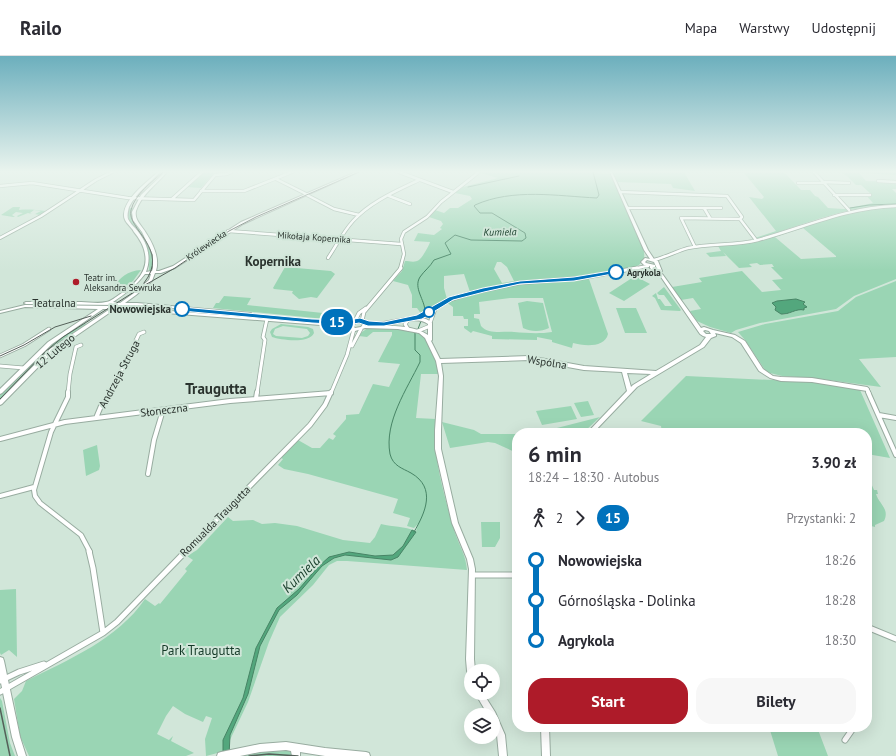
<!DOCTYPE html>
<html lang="pl">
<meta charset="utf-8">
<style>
:root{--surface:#fff;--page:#f7f7f7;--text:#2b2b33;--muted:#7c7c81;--line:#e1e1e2;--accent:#ae1b29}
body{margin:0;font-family:"PT Sans",sans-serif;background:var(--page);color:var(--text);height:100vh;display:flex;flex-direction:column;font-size:15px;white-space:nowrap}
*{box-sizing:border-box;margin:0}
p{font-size:13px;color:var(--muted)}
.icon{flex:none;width:22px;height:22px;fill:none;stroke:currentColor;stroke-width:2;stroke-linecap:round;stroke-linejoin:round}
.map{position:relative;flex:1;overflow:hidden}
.sheet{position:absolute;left:512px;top:372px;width:360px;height:304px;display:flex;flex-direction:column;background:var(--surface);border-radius:16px;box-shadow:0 4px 16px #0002}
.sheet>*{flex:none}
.badge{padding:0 8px;border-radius:13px;font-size:14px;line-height:26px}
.controls{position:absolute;left:464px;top:608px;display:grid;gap:8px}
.controls a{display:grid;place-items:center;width:36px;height:36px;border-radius:50%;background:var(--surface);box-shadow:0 4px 16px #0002;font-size:20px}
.map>.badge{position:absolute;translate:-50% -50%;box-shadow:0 0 0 2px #fff}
.legs{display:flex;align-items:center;gap:6px;height:44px;padding:0 16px;font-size:13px}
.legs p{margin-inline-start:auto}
.overview{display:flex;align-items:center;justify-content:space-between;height:68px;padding:0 16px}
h1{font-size:22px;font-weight:800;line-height:30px}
.action{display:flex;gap:8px;margin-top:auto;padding:8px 16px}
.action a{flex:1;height:46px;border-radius:16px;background:var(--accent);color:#fff;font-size:16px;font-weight:800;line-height:46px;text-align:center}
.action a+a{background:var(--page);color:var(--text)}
ul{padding:0 16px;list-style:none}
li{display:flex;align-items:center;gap:14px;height:40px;font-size:15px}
li i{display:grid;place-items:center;width:6px;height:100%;margin:0 5px;background:currentColor}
li i::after{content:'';width:10px;height:10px;margin:-5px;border:3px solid;border-radius:50%;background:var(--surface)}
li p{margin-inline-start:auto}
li:first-child i{background:linear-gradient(#0000 50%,currentColor 0)}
li:last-child i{background:linear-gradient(currentColor 50%,#0000 0)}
header{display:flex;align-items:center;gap:24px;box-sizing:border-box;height:56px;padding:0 20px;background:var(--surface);border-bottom:1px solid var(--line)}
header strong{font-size:19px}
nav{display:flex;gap:22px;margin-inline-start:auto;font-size:14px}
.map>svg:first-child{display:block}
.green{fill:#9ad5b4;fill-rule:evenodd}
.water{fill:#53a77d;stroke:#478465}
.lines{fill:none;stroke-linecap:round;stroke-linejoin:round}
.stream{stroke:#478465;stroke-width:1}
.street-far3-casing{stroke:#98aca0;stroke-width:4}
.street-far2-casing{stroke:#98aca0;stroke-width:4.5}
.street-far1-casing{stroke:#98aca0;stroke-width:6}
.street-casing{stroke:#98aca0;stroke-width:7}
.secondary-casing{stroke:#98aca0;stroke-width:2}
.street-far3{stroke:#fff;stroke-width:2.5}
.street-far2{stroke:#fff;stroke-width:3}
.street-far1{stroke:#fff;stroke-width:4}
.street{stroke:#fff;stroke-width:5}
.secondary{fill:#fff;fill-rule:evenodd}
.tram-far1{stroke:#55615a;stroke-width:1}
.tram{stroke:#55615a;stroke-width:1.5}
.line-1{fill:#0072bc;stroke:#fff}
.stop-1-dot{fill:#fff;stroke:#0072bc;stroke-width:2}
.poi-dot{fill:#ae1b29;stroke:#d1e6d9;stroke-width:1.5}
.labels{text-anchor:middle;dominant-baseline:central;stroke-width:4;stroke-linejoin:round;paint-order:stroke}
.far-street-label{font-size:9px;fill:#2a332e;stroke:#d1e6d9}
.far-stop-label{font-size:9px;font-weight:bold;fill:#2a332e;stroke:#d1e6d9;text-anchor:start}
.far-poi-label{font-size:9px;fill:#2a332e;stroke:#d1e6d9;text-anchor:start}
.far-water-label{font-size:10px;font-style:italic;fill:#1d422f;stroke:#d1e6d9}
.street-label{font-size:11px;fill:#2a332e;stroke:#d1e6d9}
.stop-label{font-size:11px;font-weight:bold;fill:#2a332e;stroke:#d1e6d9;text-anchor:end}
.far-district-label{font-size:13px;font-weight:bold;fill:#2a332e;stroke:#d1e6d9}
.near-park-label{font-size:13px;fill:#143927;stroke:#d1e6d9}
.near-water-label{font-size:14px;font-style:italic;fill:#1d422f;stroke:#d1e6d9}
.district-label{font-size:15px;font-weight:bold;fill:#2a332e;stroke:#d1e6d9}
</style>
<header>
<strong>Railo</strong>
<nav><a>Mapa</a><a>Warstwy</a><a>Udostępnij</a></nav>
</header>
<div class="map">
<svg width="896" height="700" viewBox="0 0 896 700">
<rect width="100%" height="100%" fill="#d1e6d9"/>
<!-- green -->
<path class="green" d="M203,116l11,1 -13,15 -15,-1z
M480,116h118l-3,1 16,1 32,72c1,7 3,12 -2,17 -8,12 -108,17 -126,19 -15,3 -30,7 -45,10l-6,-18 -20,2v12l3,11 -25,16 -5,-7h-5v-13l-4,-10 -15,-4 9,-10 3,-10c4,0 10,2 14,-1 3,-2 10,-14 11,-18l-16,-1 4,-8 16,2 8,-6 -2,-1 3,-4 -2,-3 -12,-4 6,-7 9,3 6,-5h8l14,-9 -2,-3 -15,-3 -4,2 15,-12h2l-5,4 35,-9 -17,-5 -3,1zM497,206h4l6,5 7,14 -12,2 -8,-14z
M612,116h72l11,19 -22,-3 -2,-4 -53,-2z
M716,116h68l17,18h9l5,6 3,1 10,11 16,1 29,-6 -7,-8 5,-1 -10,-9h-5l-9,-9 -7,-4h56v3l-37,-2 7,8 30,1v7h-4l4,4v12c-51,0 -93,21 -141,34v-1l21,-7 -27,-34 13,2 2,-2 -20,-24z
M896,150v73l-42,17 -18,13 -76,14 -24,7 -5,3 -21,-6 -13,-6 -7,-10 11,-2 -8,-11 -12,2 -9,-13 30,-5 -3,-4 43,-7 20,21 19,-2 -9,-10 11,-1 -12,-12h3l-2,-3 -12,1 -3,-2 -8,1 3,3 -13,1 -16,-16 3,4 -16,1 -4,-4 15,-2 -3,-5 25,-2 110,-34 17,-3zM803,172l33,28v1l-35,2 -26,-22zM796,243l7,4v7l-2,-1 -17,6 -9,-5 1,-3 -2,-5z
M13,151h7l-1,3c9,-1 17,0 27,1l-6,4 -5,-1 6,-3 -7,-1 -4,3 2,1 -4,-1 -10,4 -1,-1 6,-3 -7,-1 -4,3 3,2h-2l-12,-2z
M128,152h5c-5,18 25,34 20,62l-4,1c1,-14 -2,-22 -8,-34 -7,-12 -14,-13 -13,-29z
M285,211l46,4 4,3 -18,24 -6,-1 -12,2 -7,-6 1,-2 -19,-2 -1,-1z
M141,214l-8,11 -15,11 -6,-4c9,-11 15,-17 29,-18z
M635,220l15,8 -26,17 -15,-8z
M589,223l19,55c-3,14 -24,12 -35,9l-1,5 -20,-6v-2l-15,-3v3l-45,-1v-3l-19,-5 -2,2 -7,-5v-2h4v-7h-4l-1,-3h-10v-9l-7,-5c45,-19 95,-18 143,-23zM510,242h33l9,34c-13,2 -25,1 -38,0 -11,-1 -25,3 -33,-6l-2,-7 -5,-1v-4h6l-1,-12z
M896,225v76l-37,2 22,28 -68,-9 -31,-2 -12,-3 -5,-3 -20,-30 -7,-8 27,-8 73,-13 18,-14z
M664,231l17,23 -1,1 -19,-1 -6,-12 -3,-2 4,-3 2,6h2l5,7h7l-8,-11h-5l-2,-2z
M224,240l27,2 -4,7 95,10 -2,4h-15l-112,-11 3,-5h3z
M527,245l16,2 6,25c-8,4 -18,4 -26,0l-5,-25z
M616,252h20l11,25h-22z
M85,267l1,1 -31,21 -55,56v-6l46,-47 28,-21 4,1z
M281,268l27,3 5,2 1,4c-5,11 -33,7 -42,4l-2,-5 2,-3zM283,270l24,3 3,4 -2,3 -6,2 -26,-2 -3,-2 2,-5z
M368,272c13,0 47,-1 56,8 7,6 14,29 16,38h-19l-5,44 20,1c0,8 -2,16 -1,24 2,28 12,63 20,90 5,14 11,23 12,37l-120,-9h-10l-8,4 -16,20 -33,32 -11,25 -21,60 -19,40v8l-23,6 -1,-17 7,-21 -6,-2 -3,6 -18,-8 -12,-8 -7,10 -9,18 12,6 4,-4 -2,5 23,12 -8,3h-157l-9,-20 -6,-37 8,-8 4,-10c42,-21 92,-42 119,-82l10,7 4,-3 1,1 27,-33 -2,-2 8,-9 -6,-4 10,-6 31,-33 5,4 20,-1 9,4 13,-1 22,3 46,14 27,3 5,-6 6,-13c12,3 23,2 35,7l2,-7 -4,4 -7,-2 3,-8 -17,-5 5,-14 -90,-25 -24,-5 -6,-4 5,-6 -2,-1 17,-18 14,8h8l9,-10 4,2 3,-4 -3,-2 13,-15v-4l13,-1 14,-30 16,3 11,-23 -22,-2 14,-27v-3h-19l-6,5 -8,-1 3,-4z
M686,320l128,6 46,8 30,68 -23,-4v-21h-113l-24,-4v4h-68l-1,-7 -20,-5z
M588,345l6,14 -13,2 -7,-14z
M571,350l6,13 -35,6 -6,-14z
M600,361l-17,16h-58l28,-4z
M442,366l32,8 7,4h36v19l-22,-10 -7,-1 -38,6z
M97,389l3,21 -1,4 -13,6 -3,-26z
M867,418l7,16h3l1,4h-2c3,10 14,15 8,27l-9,4v2l-8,-2z
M481,466h19v16l-5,9h-13z
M16,533l1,68 -8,-7 -8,5 -1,-2v-63z
M0,642l2,3 8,42 5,13h-15z
M769,671h48l11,29h-50z
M288,695l3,1v4h-51l23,-4z"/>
<!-- water -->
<path class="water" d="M796,243l9,3 -2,2 4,3 -3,1v2c-8,-2 -15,5 -23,4l-6,-4 1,-3 -4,-4 5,-2z
M412,474l4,2 -18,25 -7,3 -46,-5 -11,3 -12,8 -25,29 -18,15 -19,36 -12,48 -18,41 -1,21h-6v-16l20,-42 13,-50 21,-40 22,-19 19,-22 11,-10 20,-5 26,4 18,-1 10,-9z"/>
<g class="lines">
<!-- stream -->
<path class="stream" d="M468,131l51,-11
M850,152l19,-3 27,-1
M425,255c0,-11 -12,-23 -5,-34 4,-6 10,-10 14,-17l17,-6 -6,-11 10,-8 16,5 51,1 4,-3 -1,-5 -33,-20h-12l-6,-7 1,-1c38,-17 82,-9 122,-7l2,-3 -6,-23
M418,273l3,-8
M414,476c11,-19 23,-44 -3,-59 -9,-5 -18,-7 -21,-19 -6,-32 17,-65 30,-92v-7l-5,-5v-17"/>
<!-- street-far3 casing -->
<g class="street-far3-casing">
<path id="street-far3" d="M399,116l54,20
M814,116l35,38
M276,123l30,15
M878,125l18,1
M822,126l27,1
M798,127h25
M0,130l32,-3 96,15 66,2 21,-25 12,-1 4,-2
M201,135h43l48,-19
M620,136l107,4 15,21 -2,2 16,21
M305,138l29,15 25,6
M834,139h36
M389,140l21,8
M172,143l30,-27
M628,152h93
M704,152l6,10
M228,175l173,13
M0,182l41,-22 55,-36 16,-8
M695,191l-14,-29 59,1
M328,202c8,-12 15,-26 25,-37 17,-19 43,-30 66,-41
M654,204c12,-3 23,-9 34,-12 23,-5 47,-2 70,-8 48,-13 86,-32 138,-34
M400,213l4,-15 -3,-15 3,-7 23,-15 14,-15 38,-30
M632,213l16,-3"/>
</g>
<!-- street-far2 casing -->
<g class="street-far2-casing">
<path id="street-far2" d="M419,261l27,-16 25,-8 48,-10 63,-5 55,-10
M408,264l-3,4 3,5
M355,265l4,-8 7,-5
M362,265l2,-9 37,-44
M430,267l5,-14
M418,275l12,-5
M352,290l9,-17
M0,300l24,-11 25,-16
M0,310l24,2
M867,333l2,4
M68,337l2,-19 6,-27 5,-2
M111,337l28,-59 5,-2
M257,337l8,-53 -2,-3 4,-18
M328,337h3
M331,337l16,-38 7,-26"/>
</g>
<!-- street-far1 casing -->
<g class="street-far1-casing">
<path id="street-far1" d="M68,336v5l-17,35 -17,58 1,6 5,7 41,32 9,17
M868,336l28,63
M256,342l1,-6
M879,359l17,3
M96,362l5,-12 10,-14
M0,383l65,-17 165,-21 101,-8
M148,418l6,-34 9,-30
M0,440l34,-9
M185,496l125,-127 15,-20 6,-13"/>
</g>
<!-- street casing -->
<g class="street-casing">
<path id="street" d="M89,495l4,17 10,65
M473,519h44
M867,571l29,12
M0,625l19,-9 25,-8
M0,636l103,-59 14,-11 69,-71
M845,684l9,-13"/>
</g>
<!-- secondary casing -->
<g class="secondary-casing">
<path id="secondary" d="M158,116h2c-10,11 -24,21 -31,35 -1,4 -2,8 -1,12 2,4 5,7 8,10 11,13 16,27 10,43l6,-1 1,-3v-13l-11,-23 -9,-12 -1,-8 9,-17 24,-23h2c-10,12 -26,23 -31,39 -2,9 6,15 10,22 7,11 14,25 10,38h3l14,-5 68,-44 115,-50h2l-115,52 -68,44 -14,5h-6l-3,8 -16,14 -11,8h12l113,10h1v2l-114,-10h-16l-2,2 228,18 8,3 6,-1 2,-3 -5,-2 -6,3h-2v-2h-9l-2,-1 2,-1h13l4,-2 9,3v1l-1,3c19,0 46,-2 62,9v-11c-15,-11 -39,6 -51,0l2,-1c16,-2 41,-12 53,0v17l-1,1 9,18 89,-3 55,10 72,5 44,-26 6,-8 -3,-1 -3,-2 -39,-57 -11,-9v-2l-6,-1 -3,-3 4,-4 5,1 -6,-9 -34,-78h2l36,78 6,9 4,2 4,10 -2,1 3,3 38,53 3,-1 9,3 22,5 10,6 18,28 10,7 8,1 31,1 55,9 2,2 -2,2 -55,-9 -31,-1 -11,-3 -11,-7 -18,-28 -9,-6 -17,-4 1,2v1l-5,2 -7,9 -67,40 -44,46h-6l40,-42 -5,-19 -38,-2 -55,-10 -88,3 2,13 -2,54v19l17,74 15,36 2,10 -1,90 1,12h-4v4l-3,-1 -1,-3 -1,-12 3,-90 -2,-10 -15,-36 -17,-74v-19l4,-54 -3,-15 -11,-23 -6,-5 -21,-4 -33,-1 -10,3 -9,-4 -231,-18 -61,42 -52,53 -2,1v-5l50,-51 60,-40h-7l-51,35 -50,49 -2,1v-5l48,-47 50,-33 -73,-2 -25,6v-2l25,-6 89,1 2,-1 -90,-1 -2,-1 2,-1c18,0 37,0 55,0 8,0 17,2 25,0 3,0 7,-3 10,-5 15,-10 33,-23 29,-43 -1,-8 -6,-16 -11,-22 -3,-6 -11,-10 -10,-18 1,-16 23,-32 34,-42zM647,204l7,2 4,9 -5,-4h2v-2l-9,-2 -1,-1zM145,218h6l-2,6 -15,13 -14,10 -7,-1c12,-8 23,-16 32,-28zM705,274l4,1 2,3h-5l-3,-3zM627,317l24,1 -18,11 -2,2z
M0,601l3,1 1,3 16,76 6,19h-8l-6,-19 -12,-59z
M475,637h8l12,19 10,23 2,21h-8l-2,-21 -4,-9v-11h-5z
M541,671h8l1,29h-8z
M286,686l39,6 41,4 3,1 1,3h-45l-25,-4v4h-8l-1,-5 -5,-1 -26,2 -20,4h-23l1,-3 3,-1 39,-8z"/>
</g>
<!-- street-far3 -->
<use href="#street-far3" class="street-far3"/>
<!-- street-far2 -->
<use href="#street-far2" class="street-far2"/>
<!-- street-far1 -->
<use href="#street-far1" class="street-far1"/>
<!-- street -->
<use href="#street" class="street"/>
<!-- secondary -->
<use href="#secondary" class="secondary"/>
<!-- tram-far1 -->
<path class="tram-far1" d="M144,227c27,-34 -18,-54 -13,-73 4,-16 21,-28 32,-38
M0,300l24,-11 31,-18 36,-11
M0,343l45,-47 18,-15 82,-52 30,-17 54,-37 27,-14 103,-45"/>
<!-- tram -->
<path class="tram" d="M0,652l10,48
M249,700l20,-2 29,2"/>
</g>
<!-- sky -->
<linearGradient id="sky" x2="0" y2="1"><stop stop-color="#6cafbd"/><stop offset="0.54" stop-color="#eaf4ee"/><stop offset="1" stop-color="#eaf4ee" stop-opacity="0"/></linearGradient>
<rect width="896" height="214" fill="url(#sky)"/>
<!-- line-1 -->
<path class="line-1" d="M616,214l2,1v2l-44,8 -54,3 -36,8 -31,8 -31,19 -38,7h-16l-9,-3 -11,2 -36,-2 -130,-12 -3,-2 3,-2 130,12 36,1 12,-2 9,3 15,1 33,-7 32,-18 34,-9 37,-7 54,-4z"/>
<!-- markers -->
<g class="stop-1-dot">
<circle cx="616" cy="216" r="7"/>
<circle cx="182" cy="253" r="7"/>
<circle cx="429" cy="256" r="5"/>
</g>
<circle class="poi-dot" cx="76" cy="226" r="4"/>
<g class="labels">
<!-- far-street labels -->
<g class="far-street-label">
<text transform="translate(314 181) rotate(4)">Mikołaja Kopernika</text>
<text transform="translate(206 189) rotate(-34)">Królewiecka</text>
</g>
<!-- far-stop labels -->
<g class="far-stop-label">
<text x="627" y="216">Agrykola</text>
</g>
<!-- far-poi labels -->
<g class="far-poi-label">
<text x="84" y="221">Teatr im.<tspan x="84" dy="10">Aleksandra Sewruka</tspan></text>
</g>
<!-- far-water labels -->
<g class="far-water-label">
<text transform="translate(500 176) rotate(-1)">Kumiela</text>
</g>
<!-- street labels -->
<g class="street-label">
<text x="54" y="247">Teatralna</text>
<text transform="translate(55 295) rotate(-40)">12 Lutego</text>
<text transform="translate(547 306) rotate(9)">Wspólna</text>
<text transform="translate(119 318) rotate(-62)">Andrzeja Struga</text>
<text transform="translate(164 354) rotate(-7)">Słoneczna</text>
<text transform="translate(215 465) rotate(-45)">Romualda Traugutta</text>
</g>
<!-- stop labels -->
<g class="stop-label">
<text x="171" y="253">Nowowiejska</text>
</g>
<!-- far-district labels -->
<g class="far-district-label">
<text x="273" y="205">Kopernika</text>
</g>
<!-- near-park labels -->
<g class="near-park-label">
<text x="201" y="594">Park Traugutta</text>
</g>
<!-- near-water labels -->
<g class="near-water-label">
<text transform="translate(301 518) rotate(-44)">Kumiela</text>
</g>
<!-- district labels -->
<g class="district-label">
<text x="216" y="332">Traugutta</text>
</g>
</g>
</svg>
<div class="controls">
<a><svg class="icon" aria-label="locate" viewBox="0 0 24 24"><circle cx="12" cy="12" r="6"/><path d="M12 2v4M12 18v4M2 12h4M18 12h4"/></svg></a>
<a><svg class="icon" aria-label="layers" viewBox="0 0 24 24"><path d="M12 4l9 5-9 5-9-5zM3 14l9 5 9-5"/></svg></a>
</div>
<b class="badge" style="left:337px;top:266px;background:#0072bc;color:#fff">15</b>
<section class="sheet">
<div class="overview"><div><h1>6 min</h1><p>18:24 – 18:30 · Autobus</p></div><b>3.90 zł</b></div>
<div class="legs"><svg class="icon" aria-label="walk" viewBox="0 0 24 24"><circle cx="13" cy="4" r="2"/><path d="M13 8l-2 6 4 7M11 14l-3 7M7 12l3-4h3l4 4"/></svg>2<svg class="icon" aria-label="forward" viewBox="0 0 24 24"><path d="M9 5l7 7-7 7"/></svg><b class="badge" style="background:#0072bc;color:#fff">15</b><p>Przystanki: 2</p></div>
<ul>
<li><i style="color:#0072bc"></i><b>Nowowiejska</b><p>18:26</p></li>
<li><i style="color:#0072bc"></i><span>Górnośląska - Dolinka</span><p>18:28</p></li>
<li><i style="color:#0072bc"></i><b>Agrykola</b><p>18:30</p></li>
</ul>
<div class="action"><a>Start</a><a>Bilety</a></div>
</section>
</div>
